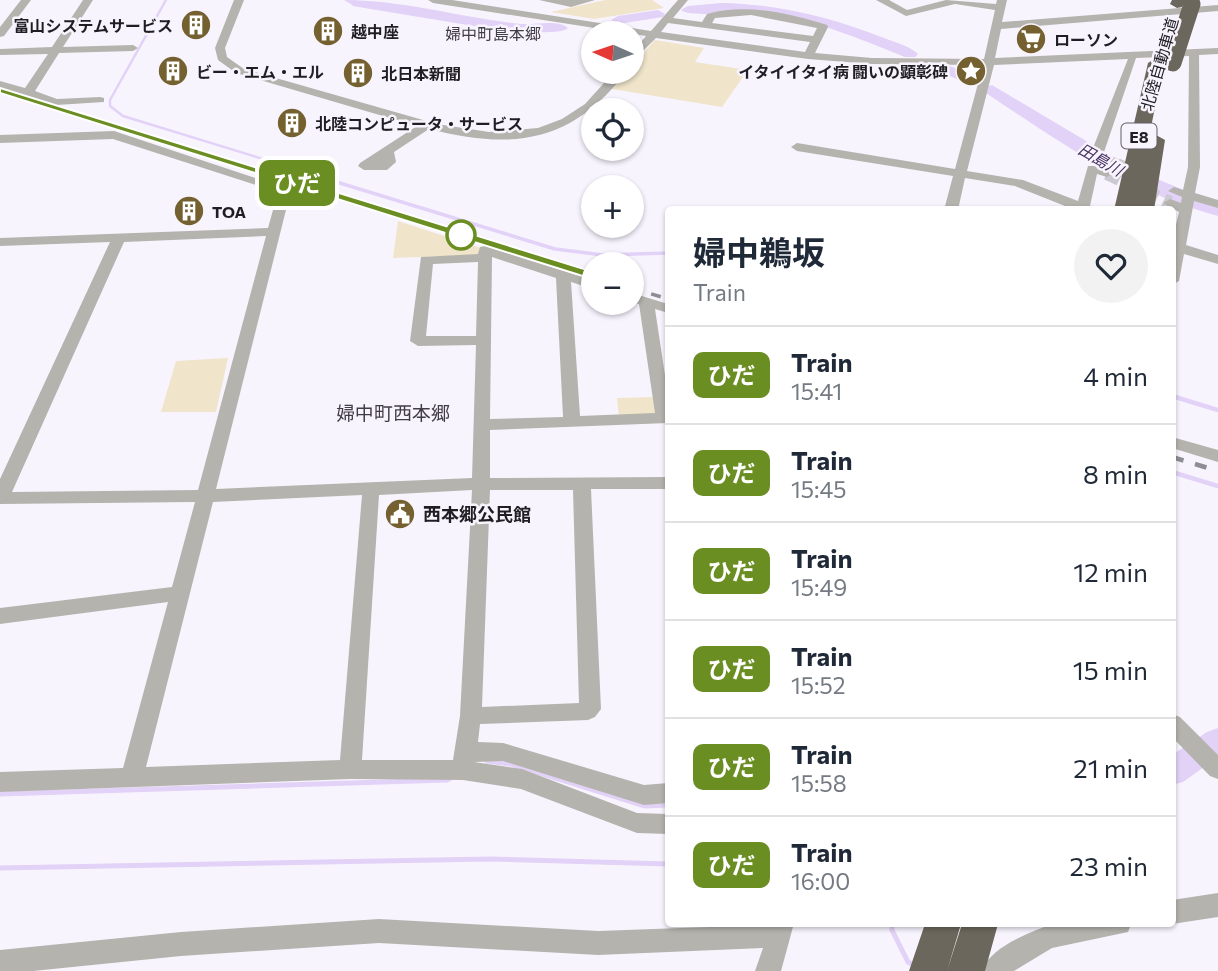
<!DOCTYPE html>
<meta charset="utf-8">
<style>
:root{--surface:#fff;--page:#f2f2f3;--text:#1f2937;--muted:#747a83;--line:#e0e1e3}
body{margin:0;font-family:Commissioner,"Noto Sans JP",sans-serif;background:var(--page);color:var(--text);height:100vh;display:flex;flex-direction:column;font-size:26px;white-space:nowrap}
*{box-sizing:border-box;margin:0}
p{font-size:23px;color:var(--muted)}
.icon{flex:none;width:38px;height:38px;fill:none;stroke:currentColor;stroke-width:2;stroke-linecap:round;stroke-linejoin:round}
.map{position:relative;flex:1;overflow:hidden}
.drawer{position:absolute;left:665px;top:206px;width:511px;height:721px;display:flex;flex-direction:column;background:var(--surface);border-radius:7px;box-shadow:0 2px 5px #0004}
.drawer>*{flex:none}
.badge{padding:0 14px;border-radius:10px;font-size:24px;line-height:46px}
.needle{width:46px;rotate:273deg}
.buttons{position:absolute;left:581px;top:21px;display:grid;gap:14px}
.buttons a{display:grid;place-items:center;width:63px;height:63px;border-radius:50%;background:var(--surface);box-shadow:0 2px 5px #0004;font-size:35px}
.map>.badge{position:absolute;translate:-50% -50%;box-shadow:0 0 0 4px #fff}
.round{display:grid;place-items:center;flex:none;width:74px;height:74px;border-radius:37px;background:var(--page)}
.headline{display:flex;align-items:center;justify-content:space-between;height:119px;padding:0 28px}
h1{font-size:33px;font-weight:700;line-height:52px}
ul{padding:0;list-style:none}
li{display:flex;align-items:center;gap:21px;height:98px;padding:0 28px;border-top:2px solid var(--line)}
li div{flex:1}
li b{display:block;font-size:26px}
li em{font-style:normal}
li .badge{min-width:77px;font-weight:700;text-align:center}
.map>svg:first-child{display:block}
.green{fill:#f0e4ca}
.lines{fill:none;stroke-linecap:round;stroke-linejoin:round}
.stream-far3{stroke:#e2d2f7;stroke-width:2.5}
.stream-far2{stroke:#e2d2f7;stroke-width:3.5}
.stream-far1{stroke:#e2d2f7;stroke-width:4.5}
.stream{stroke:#e2d2f7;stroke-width:5}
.river{fill:#e2d2f7;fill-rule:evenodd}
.minor-tunnel-far1{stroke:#cdc9d2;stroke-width:11;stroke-dasharray:11 5;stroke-linecap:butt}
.minor-tunnel{stroke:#cdc9d2;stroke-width:14;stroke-dasharray:14 7;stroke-linecap:butt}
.minor{fill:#b5b3ae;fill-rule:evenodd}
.highway{fill:#6b675c;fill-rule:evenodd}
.rail-far2{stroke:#8f8d94;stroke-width:2.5;stroke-dasharray:8 8;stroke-linecap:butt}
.rail-far1{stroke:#8f8d94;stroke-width:3.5;stroke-dasharray:10 10;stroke-linecap:butt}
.rail{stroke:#8f8d94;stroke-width:4.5;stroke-dasharray:12 12;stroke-linecap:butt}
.highway-bridge{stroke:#6b675c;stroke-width:17}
.line{fill:#6b8e23;stroke:#fff;stroke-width:2}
.stop-dot{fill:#fff;stroke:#6b8e23;stroke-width:3.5}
.labels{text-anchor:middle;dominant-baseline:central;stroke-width:5;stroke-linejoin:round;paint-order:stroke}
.far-poi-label{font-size:16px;font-weight:bold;fill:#1f1e22;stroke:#f8f4fe;text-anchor:start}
.far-neighbourhood-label{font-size:16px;fill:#413d46;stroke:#f8f4fe}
.far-street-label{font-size:16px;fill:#1f1e22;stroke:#f8f4fe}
.shield{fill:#f8f4fe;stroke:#605e64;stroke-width:2}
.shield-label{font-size:16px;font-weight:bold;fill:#1f1e22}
.far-water-label{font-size:16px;font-style:italic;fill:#473160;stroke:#f8f4fe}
.poi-label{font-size:18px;font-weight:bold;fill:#1f1e22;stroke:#f8f4fe;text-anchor:start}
.neighbourhood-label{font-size:19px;fill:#413d46;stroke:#f8f4fe}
</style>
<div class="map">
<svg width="1218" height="971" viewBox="0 0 1218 971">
<rect width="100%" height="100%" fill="#f8f4fe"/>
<!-- green -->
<path class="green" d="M605,0h47l12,8 -70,11 -43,-7z
M655,40l49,8 -9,14 53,8 -26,37 -110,-18 15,-17h5v-6z
M398,221l83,27 -1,7 -87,3z
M228,358l-12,54h-55l15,-51z
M656,397l3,14 -7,5 -33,1 -2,-19z"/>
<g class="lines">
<!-- stream-far3 -->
<path class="stream-far3" d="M166,0l-56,100v6l13,10 163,50
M355,1l-3,2 2,2 152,25 12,-2"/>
<!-- stream-far2 -->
<path class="stream-far2" d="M281,165l274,84 48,6 65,-2"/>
<!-- stream-far1 -->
<path class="stream-far1" d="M1172,396l46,14
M1172,472l46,14"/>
<!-- stream -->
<path class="stream" d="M487,761l24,3 134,42 23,-1
M0,794l447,-14 5,-3
M0,868l490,-9 178,5
M892,924v6l16,32 18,9"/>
<!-- river -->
<path class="river" d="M344,0c60,0 118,18 177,24 14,1 37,-5 47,4 -17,16 -185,-19 -217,-24z
M721,3c57,1 109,14 163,35 10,4 26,8 34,16l-3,3h-10c-50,-20 -101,-42 -155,-45 -15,-1 -60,6 -69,-2l7,-4z
M658,10l7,4 -2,3 -45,7 -7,-4 7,-4z
M947,65l31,12 2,3 -8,5 -30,-12 -3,-3 3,-3z
M992,85l143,85 83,34v12c-85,-22 -160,-75 -232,-123l-2,-3 2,-3z
M1218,728v29l-35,25 -11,3v-30l35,-23z"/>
<!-- minor-tunnel-far1 -->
<path class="minor-tunnel-far1" d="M1112,162l9,4"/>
<!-- minor-tunnel -->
<path class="minor-tunnel" d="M1117,165l28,13
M1107,173l63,30"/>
<!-- minor -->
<path class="minor" d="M21,0h10l-27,36 -4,1v-10z
M83,0h10l-30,47 70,-2 5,3 -5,3 -74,2 -24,38 22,8 43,-2 4,1v4l-48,3 -56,-17v-7l25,7 23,-34 -48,1v-6l52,-2z
M234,0h10l-19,48 2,9 17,12 193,55 52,8 49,-4 24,-9 23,-15 29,-32h12c-55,72 -114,78 -197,57l-35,23 2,10 -9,8h-23l-6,-4 2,-3 57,-37 -181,-53 -18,-13 -3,-12z
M428,0h24l199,31 27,-31h10l-15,18 29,4 5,-8c40,-11 81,-1 120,11l1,2 -13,26 57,5 112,1 11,-49 -40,-6 -49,12 -30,-16h13l18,10 39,-10 50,4 1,-4h10l-5,22 216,-17v6l-217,18 -6,29 223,-10v6l-19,1 1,112 -5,26 23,7v8l-24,-7 -8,44 32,10v9l-34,-10 -5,27 -7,4v-44l7,-29 -16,-9 7,-4 11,4 1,-6 -14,-6 6,-4 9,3 5,-23 1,-111 -53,2 -32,94 14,10 -6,4 -21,-13 37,-94 -134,6 -27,106 56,9 55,21 10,-35h8l17,7 -6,4 -10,-3 -7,32 6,4h-21l-60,-24 -50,-8 -7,32h-14l9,-34 -156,-25 -6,-4 6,-4 158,26 28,-104 -111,-1 -64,-5 -152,-21 -24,24v-9l14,-17 -213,-33zM751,15l66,13 -4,8 -101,-13 3,-5zM668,23l142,19 -5,10 -144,-20z
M539,0h56l-24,7z
M114,131l177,59 -75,299 256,-11 4,-133 -58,1 -8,-5 11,-84 57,-3 2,-7 5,-1 108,34v9l-22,-7 9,134 75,-3 -16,-109 -7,-2v-9l36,11v9l-13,-4 13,86v28l-178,7v48l178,-1v12h-77l10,220 -6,8 -7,3 -108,4 -2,18 25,1 141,42 24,-2v20l-24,2 -141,-44 -29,1 48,7 115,44 31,1v20l-31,-1 -116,-44 -58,-9 -113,-1 -350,13v-20l123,-4 45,-166 -168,22v-16l172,-21 23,-85 -195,2v-25l110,-237 -110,4v-8l268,-10 10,-36 -165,-53 -113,4v-8zM266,236l-68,254 -186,2 112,-250zM492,257l64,21 7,139 -73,2zM478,262l-2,74h-50l7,-72zM472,490l-12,226 -7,44h-91l17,-265zM490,490h83l6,213 -97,4zM362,495l-22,265 -194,7 67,-265z
M1172,437l46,13v12l-46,-14z
M1172,714l8,3 38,38v24l-8,-3 -38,-39z
M1218,893v24l-46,7v-24z
M379,919l219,12 194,-7 1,3 -12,44h-26l8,-23 -165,7 -219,-12 -198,13 -148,15h-33v-21l181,-18z
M1052,924h79l-3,8 -76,16 -38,23h-33c11,-25 47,-38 71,-47z"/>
<!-- highway -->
<path class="highway" d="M1172,0h14l-4,7 -5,1 -7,-4z
M1156,58l8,5 -15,74 7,-2 9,5 -11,70h-20l2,-10 -2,10h-20l34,-147z
M925,924h36l-14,47h-38z
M962,924h36l-13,47h-38z"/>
<!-- rail-far2 -->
<path class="rail-far2" d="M0,91l241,75"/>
<!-- rail-far1 -->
<path class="rail-far1" d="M236,165l357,111
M632,288l36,11"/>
<!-- rail -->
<path class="rail" d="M1172,457l46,14"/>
<!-- highway-bridge -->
<path class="highway-bridge" d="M1173,63l19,-59"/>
</g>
<!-- line -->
<path class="line" d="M0,88l597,185 2,3 -10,2 -589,-185z"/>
<!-- icons -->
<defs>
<g id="building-disc" transform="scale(1.575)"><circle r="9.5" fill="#756130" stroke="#f8f4fe"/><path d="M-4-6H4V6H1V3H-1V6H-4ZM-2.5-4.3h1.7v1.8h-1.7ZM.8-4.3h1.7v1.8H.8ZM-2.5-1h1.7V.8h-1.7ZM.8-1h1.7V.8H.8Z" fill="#fff"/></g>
<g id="supermarket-disc" transform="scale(1.575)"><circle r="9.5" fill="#756130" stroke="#f8f4fe"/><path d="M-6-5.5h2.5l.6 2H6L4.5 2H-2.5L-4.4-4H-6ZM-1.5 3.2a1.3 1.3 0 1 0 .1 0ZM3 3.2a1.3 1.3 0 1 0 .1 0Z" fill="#fff"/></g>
<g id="sight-disc" transform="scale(1.575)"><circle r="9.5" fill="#756130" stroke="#f8f4fe"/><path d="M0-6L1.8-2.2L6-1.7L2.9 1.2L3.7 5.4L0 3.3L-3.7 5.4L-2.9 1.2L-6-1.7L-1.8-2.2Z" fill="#fff"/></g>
<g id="civic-disc" transform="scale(1.575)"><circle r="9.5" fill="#756130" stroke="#f8f4fe"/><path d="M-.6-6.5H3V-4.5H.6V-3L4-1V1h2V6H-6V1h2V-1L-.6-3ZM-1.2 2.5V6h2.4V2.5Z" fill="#fff"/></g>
</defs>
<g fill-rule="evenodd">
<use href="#building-disc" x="196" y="25"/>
<use href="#building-disc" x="328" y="31"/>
<use href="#supermarket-disc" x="1031" y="39"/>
<use href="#building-disc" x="173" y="71"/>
<use href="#sight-disc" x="971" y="71"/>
<use href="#building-disc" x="358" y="73"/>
<use href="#building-disc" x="292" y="123"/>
<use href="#building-disc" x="189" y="211"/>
<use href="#civic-disc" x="400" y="514"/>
</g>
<!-- markers -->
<circle class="stop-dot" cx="461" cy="235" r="14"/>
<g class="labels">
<!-- far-poi labels -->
<g class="far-poi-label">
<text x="173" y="25" text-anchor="end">富山システムサービス</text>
<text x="351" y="31">越中座</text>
<text x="1054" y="39">ローソン</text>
<text x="196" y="71">ビー・エム・エル</text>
<text x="948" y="71" text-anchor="end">イタイイタイ病 闘いの顕彰碑</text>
<text x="381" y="73">北日本新聞</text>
<text x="315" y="123">北陸コンピュータ・サービス</text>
<text x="212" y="211">TOA</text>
</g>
<!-- far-neighbourhood labels -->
<g class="far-neighbourhood-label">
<text x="493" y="33">婦中町島本郷</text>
</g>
<!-- far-street labels -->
<g class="far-street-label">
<text transform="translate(1159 64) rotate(-74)">北陸自動車道</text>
</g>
<!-- shield labels -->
<rect class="shield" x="1121.5" y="123.5" width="35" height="25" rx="5"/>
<g class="shield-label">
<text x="1139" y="136">E8</text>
</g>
<!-- far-water labels -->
<g class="far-water-label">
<text transform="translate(1101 159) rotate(30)">田島川</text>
</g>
<!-- poi labels -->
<g class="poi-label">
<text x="423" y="514">西本郷公民館</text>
</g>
<!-- neighbourhood labels -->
<g class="neighbourhood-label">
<text x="393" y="412">婦中町西本郷</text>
</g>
</g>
</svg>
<div class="buttons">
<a><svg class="needle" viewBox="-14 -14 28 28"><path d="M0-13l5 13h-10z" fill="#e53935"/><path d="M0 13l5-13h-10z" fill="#747a83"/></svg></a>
<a><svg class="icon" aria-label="locate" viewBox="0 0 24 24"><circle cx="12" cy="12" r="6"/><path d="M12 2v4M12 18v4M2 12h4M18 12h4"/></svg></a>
<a>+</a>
<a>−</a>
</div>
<b class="badge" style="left:297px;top:183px;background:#6b8e23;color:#fff">ひだ</b>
<section class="drawer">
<div class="headline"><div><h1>婦中鵜坂</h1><p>Train</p></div><a class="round"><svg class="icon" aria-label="heart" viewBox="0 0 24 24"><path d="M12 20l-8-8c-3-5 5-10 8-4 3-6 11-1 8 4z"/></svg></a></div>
<ul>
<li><span class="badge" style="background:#6b8e23;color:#fff">ひだ</span><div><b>Train</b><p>15:41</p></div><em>4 min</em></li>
<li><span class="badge" style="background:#6b8e23;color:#fff">ひだ</span><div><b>Train</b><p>15:45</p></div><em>8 min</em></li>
<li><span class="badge" style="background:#6b8e23;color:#fff">ひだ</span><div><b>Train</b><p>15:49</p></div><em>12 min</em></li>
<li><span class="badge" style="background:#6b8e23;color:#fff">ひだ</span><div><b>Train</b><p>15:52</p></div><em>15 min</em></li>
<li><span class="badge" style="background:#6b8e23;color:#fff">ひだ</span><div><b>Train</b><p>15:58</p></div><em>21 min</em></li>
<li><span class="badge" style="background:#6b8e23;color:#fff">ひだ</span><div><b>Train</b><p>16:00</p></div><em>23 min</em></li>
</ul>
</section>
</div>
